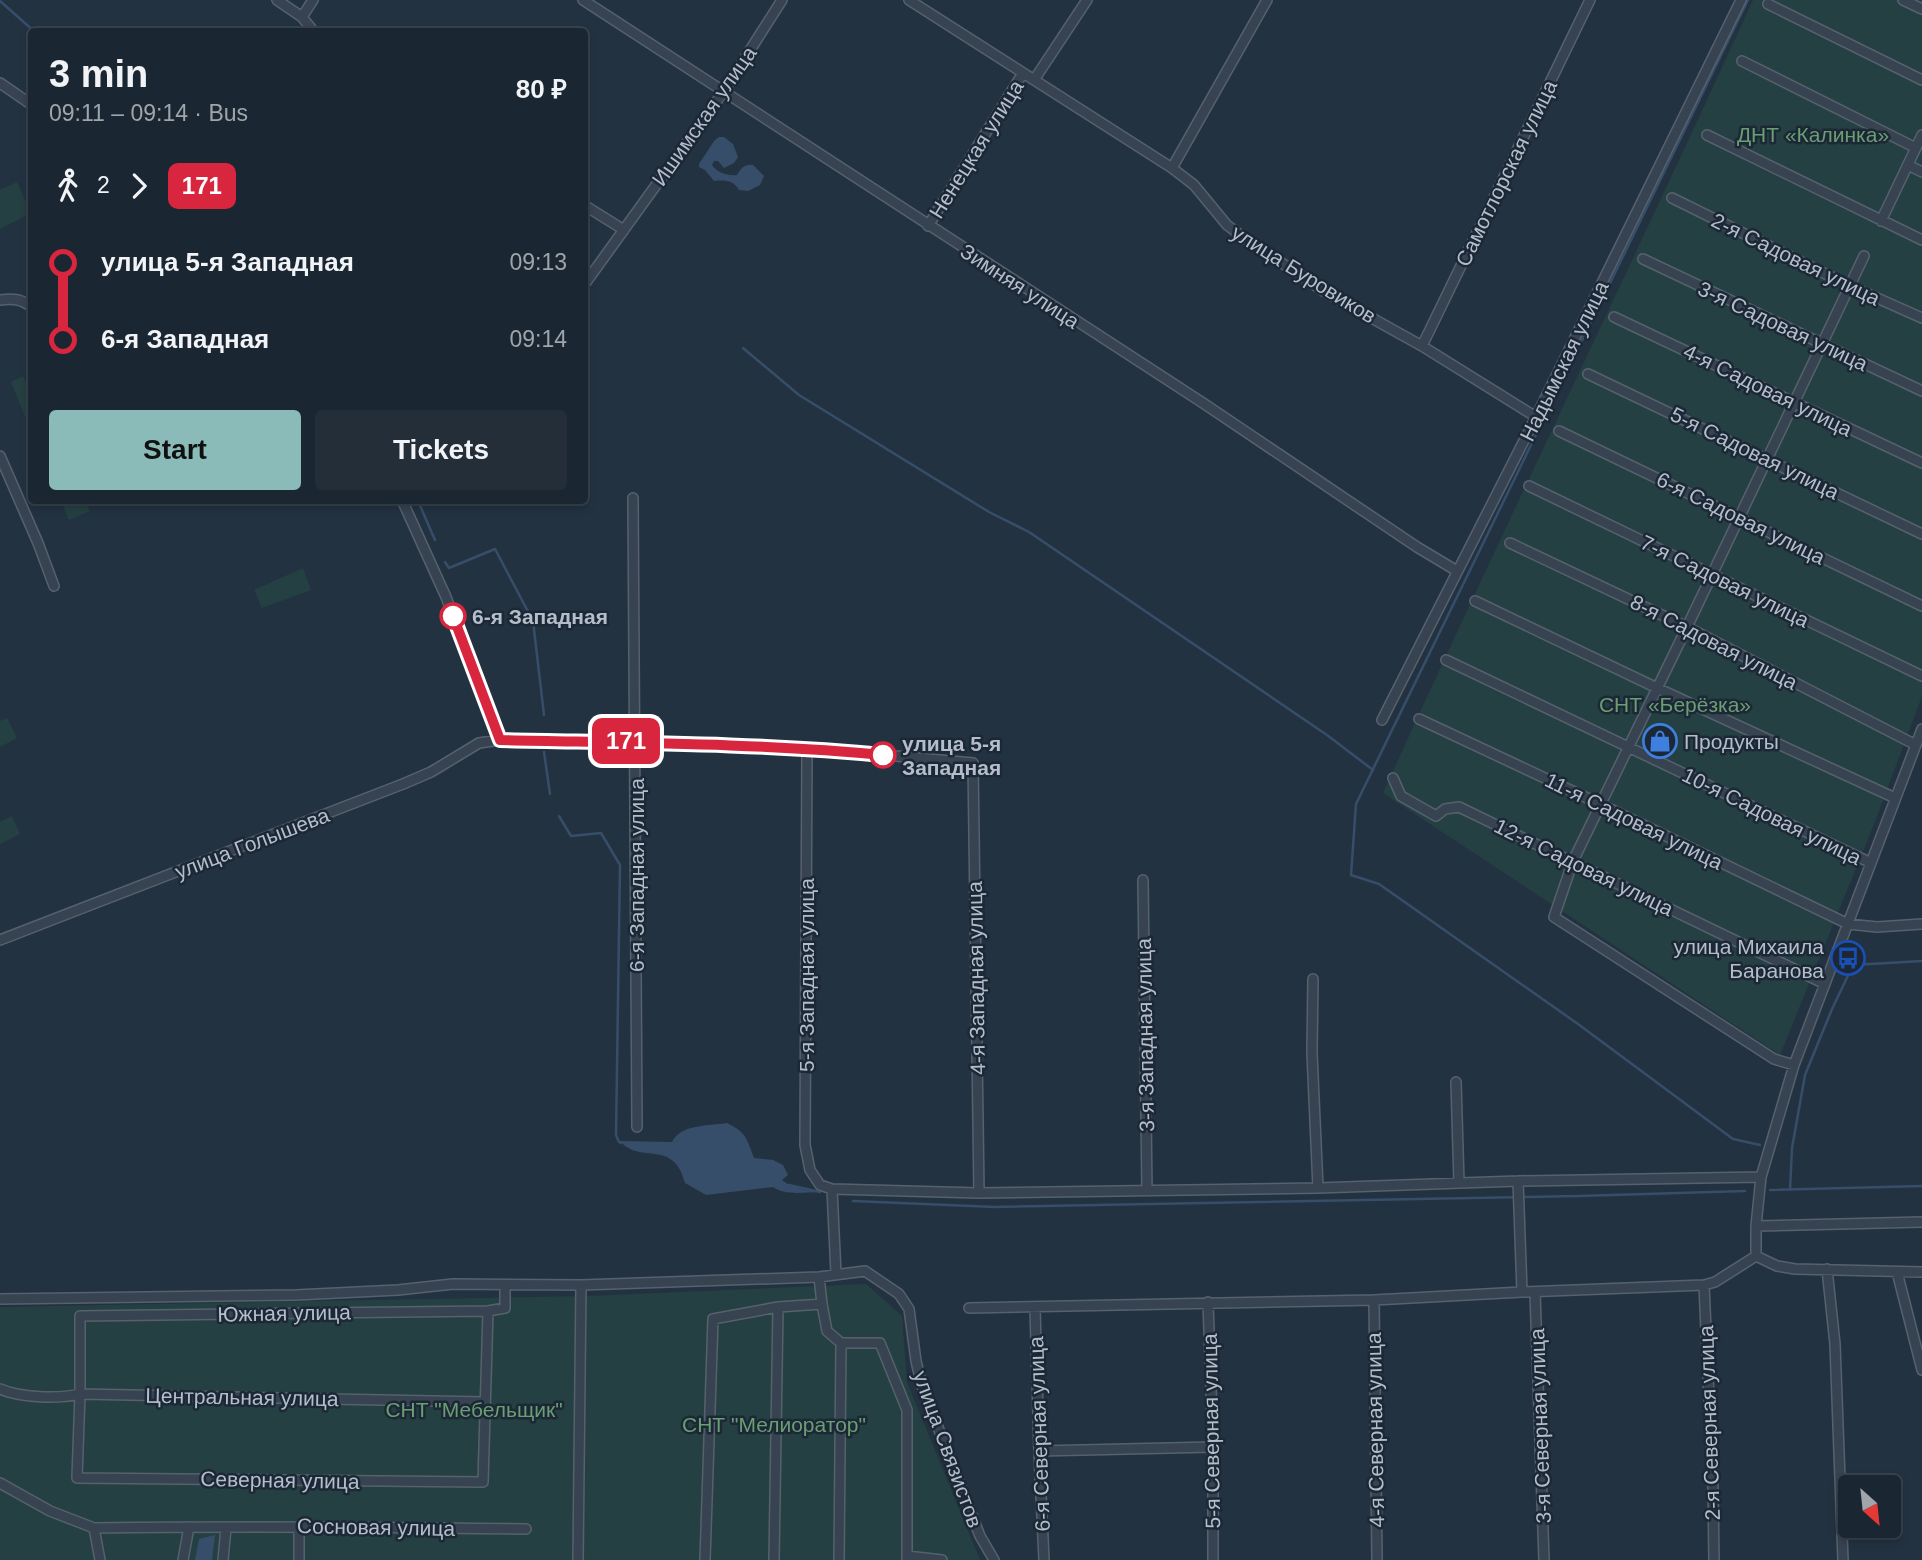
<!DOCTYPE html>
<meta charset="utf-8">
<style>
:root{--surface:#1a2631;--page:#232e39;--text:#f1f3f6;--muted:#9fa5ab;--line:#38434d;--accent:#8bbbb9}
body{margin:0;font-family:Helvetica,sans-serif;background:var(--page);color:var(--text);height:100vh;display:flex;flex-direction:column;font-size:26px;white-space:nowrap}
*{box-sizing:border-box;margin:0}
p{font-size:23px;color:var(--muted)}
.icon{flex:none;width:38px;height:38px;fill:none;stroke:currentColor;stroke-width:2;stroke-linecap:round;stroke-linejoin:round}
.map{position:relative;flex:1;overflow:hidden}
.side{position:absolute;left:28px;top:28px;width:560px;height:476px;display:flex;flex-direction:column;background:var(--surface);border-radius:7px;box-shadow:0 4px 10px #0003,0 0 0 2px var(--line)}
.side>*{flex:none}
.badge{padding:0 14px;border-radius:10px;font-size:24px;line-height:46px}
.needle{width:46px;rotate:153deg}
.fabs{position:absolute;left:1838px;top:1475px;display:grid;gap:14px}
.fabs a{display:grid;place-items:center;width:63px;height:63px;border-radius:7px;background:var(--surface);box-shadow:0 4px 10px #0003,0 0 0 2px var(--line);font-size:35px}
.map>.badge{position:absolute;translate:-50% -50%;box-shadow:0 0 0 4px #fff}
.legs{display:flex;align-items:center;gap:10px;height:77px;padding:0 21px;font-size:23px}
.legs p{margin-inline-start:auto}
.headline{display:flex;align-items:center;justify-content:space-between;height:119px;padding:0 21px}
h1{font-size:38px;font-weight:600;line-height:52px}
.button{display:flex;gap:14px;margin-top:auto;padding:14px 21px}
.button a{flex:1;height:80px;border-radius:7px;background:var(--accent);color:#111;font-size:28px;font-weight:600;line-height:80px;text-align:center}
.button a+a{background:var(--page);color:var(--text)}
ul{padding:0 21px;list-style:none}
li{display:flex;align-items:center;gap:24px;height:77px;font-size:26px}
li i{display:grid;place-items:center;width:10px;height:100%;margin:0 9px;background:currentColor}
li i::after{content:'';width:18px;height:18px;margin:-9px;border:5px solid;border-radius:50%;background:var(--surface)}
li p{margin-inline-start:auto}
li:first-child i{background:linear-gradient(#0000 50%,currentColor 0)}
li:last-child i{background:linear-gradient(currentColor 50%,#0000 0)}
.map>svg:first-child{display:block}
.green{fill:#254042}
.water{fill:#364e69}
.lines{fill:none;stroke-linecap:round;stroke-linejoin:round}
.stream{stroke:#364e69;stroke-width:2.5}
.minor-casing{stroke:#56616e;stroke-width:12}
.minor{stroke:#384351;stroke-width:9}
.line-1-casing{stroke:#fff;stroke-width:16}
.line-1{stroke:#d7263d;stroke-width:10}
.stop-1-dot{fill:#fff;stroke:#d7263d;stroke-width:3.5}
.labels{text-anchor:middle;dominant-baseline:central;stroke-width:5;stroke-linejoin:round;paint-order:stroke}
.street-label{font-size:21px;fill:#b4becb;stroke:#1c2836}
.park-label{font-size:21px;fill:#6a9e73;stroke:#1c2836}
.stop-label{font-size:21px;font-weight:bold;fill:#b4becb;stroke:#1c2836;text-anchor:start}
.poi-label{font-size:21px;fill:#b4becb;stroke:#1c2836;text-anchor:start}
</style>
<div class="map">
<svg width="1922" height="1560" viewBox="0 0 1922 1560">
<rect width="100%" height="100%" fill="#233241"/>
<!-- green -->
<path class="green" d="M1753,0h169v696l-48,128 -94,231 -397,-262c121,-266 249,-528 370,-793z
M17,182l14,31 -31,16v-39z
M23,376l8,17v38l-20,-49z
M61,501h23l6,10 -21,9z
M303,568l8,22 -49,18 -8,-18z
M7,718l10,20 -17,9v-26z
M12,816l8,18 -20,10v-22z
M866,1284l36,32 5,66 73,178h-980v-253l588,-11z"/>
<!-- water -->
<path class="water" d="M719,137h5l9,7 5,13 -4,6 -10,5 -6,-7h-4l-2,4c5,8 16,11 25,10 4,-7 8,-11 16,-10l11,11 -4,9 -12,6 -9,-1c-6,-10 -14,-10 -25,-9l-9,-11 -6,-3v-3l15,-23z
M727,1123c19,9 20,16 27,35l19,2 10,5 5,10 -6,5c11,9 24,10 38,12 -16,0 -34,4 -47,-5l-67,8 -21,-12c-11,-45 -45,-18 -65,-42l52,1c9,-18 36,-16 55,-19z
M215,1535l-3,25h-17l4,-21z"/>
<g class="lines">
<!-- stream -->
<path class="stream" d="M1748,0l-392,804 -5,71 28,9 199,140 155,115 27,6
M0,1l35,31
M743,348l56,47 190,117 40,20 298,203 46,35
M418,501l17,39
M445,562l4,6 46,-19 38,72 11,94
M544,752l6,42
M559,816l12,20 30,-3 19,32 -4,270 3,7 2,1
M789,1185l31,7
M1770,1190l152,-4
M1790,1190l2,-42 13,-73 27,-66 21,-44 69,-4
M853,1201l142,6 584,-11 166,-5"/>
<!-- minor casing -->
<g class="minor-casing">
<path id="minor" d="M277,0l25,17 12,15
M583,0l620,403 214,144 40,24
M909,0l263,168 22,17 33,40 16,12 82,55 97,54 114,71
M1903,0l19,9
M1768,4l154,76
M302,17l11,-17
M1742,61l174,87
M1034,80l53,-80
M0,83l32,22
M1707,135l215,105
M1908,165l14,7
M1172,168l95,-168
M1672,198l178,88 72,32
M584,205l40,25
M1881,221l41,-86
M928,226l95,-153
M1643,259l279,132
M584,285l140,-194 58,-91
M0,300c13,-2 21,-1 32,7
M1614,317l308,146
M1422,346l168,-346
M1588,374l334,160
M1559,431l363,175
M0,456l38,87 16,43
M1529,486l393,190
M633,498l4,629
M402,500l44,97 54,143
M1510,543l177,84 229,118
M1475,601l182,87 238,110
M1446,660l425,203
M1419,719l181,85 248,120 29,3 45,-3
M1382,720l154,-303 205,-417
M807,748l-2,397 5,25 10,15 12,4 147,4 339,-5 200,-7 243,-4
M1393,778l8,18 35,20 9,-7 14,-2 366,177
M1143,880l4,311
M0,940l403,-156 28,-12 48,-29 21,-3 135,2 172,6 166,15 6,430
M1313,979l-1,74 6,135
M1794,1065l-20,-6 -220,-142 19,-56 114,-234 177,-371
M1456,1082l3,101
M1518,1181l4,111
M832,1189l4,85
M1756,1226l166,-4
M1756,1256v-30l5,-49 33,-112 128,-336
M1756,1256l21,10 18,3 127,3
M1827,1269l8,75 8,216
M1897,1272l25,98
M1704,1285l9,203 1,72
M1535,1292l9,268
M0,1299l296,-4 102,-5 55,-6 128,1 238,-8 46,-6 34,23 10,15 7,52 6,25 58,150 14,24
M1374,1300l3,260
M1208,1302l5,145v113
M822,1304l5,27 14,12 -2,217
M969,1308l405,-8 148,-8 182,-7 11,-3 41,-26
M1035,1308l4,143 5,109
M488,1311l-408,5v78l-3,84 406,4 5,-171 17,-3v-23
M841,1343h39l27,67v150
M0,1389c21,9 58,10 80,5l404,8
M1039,1451l174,-4
M0,1483l50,28 44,17 6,32
M94,1528c144,-2 288,-1 432,1
M907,1556l35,4
M183,1560l6,-33
M223,1560l3,-32
M299,1560v-34
M578,1560l3,-275
M705,1560l8,-241 65,-12
M774,1560l4,-253 44,-3 -3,-27"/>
</g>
<!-- minor -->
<use href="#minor" class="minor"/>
</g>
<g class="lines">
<!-- line-1 casing -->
<g class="line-1-casing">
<path id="line-1" d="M453,616l47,124c128,3 256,3 383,15"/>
</g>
<!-- line-1 -->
<use href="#line-1" class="line-1"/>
</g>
<!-- icons -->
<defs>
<g id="shop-ring" transform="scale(1.75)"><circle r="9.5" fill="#1c2836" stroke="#3f7fe0" stroke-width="1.5"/><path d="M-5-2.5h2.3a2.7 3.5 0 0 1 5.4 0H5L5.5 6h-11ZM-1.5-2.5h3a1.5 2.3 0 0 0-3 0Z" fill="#3f7fe0"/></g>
<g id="bus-ring" transform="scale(1.75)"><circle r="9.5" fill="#1c2836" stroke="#1a4fb4" stroke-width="1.5"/><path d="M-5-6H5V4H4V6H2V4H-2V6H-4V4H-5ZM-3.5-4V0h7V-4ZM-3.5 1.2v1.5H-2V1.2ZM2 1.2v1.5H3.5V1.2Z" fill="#1a4fb4"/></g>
</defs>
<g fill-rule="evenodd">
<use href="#shop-ring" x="1660" y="741"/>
<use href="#bus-ring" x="1848" y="958"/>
</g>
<!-- markers -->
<g class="stop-1-dot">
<circle cx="453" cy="616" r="12"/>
<circle cx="883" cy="755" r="12"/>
</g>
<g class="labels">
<!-- street labels -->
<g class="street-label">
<text transform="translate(704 116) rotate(-55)">Ишимская улица</text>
<text transform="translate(976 149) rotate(-58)">Ненецкая улица</text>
<text transform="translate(1506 173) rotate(-64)">Самотлорская улица</text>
<text transform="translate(1796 259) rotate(26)">2-я Садовая улица</text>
<text transform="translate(1304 274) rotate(32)">улица Буровиков</text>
<text transform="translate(1020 286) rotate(33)">Зимняя улица</text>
<text transform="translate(1783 326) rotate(25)">3-я Садовая улица</text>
<text transform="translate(1564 361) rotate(-64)">Надымская улица</text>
<text transform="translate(1768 390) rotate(26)">4-я Садовая улица</text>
<text transform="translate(1755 453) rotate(26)">5-я Садовая улица</text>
<text transform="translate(1741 518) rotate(26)">6-я Садовая улица</text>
<text transform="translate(1725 581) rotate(26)">7-я Садовая улица</text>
<text transform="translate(1714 642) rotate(27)">8-я Садовая улица</text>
<text transform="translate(1772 816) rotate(26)">10-я Садовая улица</text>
<text transform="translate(1634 821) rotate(26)">11-я Садовая улица</text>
<text transform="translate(252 843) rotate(-21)">улица Голышева</text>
<text transform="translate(1584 867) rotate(26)">12-я Садовая улица</text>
<text transform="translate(636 875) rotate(-90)">6-я Западная улица</text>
<text transform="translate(806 975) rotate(-90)">5-я Западная улица</text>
<text transform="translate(976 978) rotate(-91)">4-я Западная улица</text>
<text transform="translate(1145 1035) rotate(-91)">3-я Западная улица</text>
<text transform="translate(284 1313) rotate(-1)">Южная улица</text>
<text transform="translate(242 1397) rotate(1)">Центральная улица</text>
<text transform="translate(1709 1423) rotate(-92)">2-я Северная улица</text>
<text transform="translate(1540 1426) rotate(-92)">3-я Северная улица</text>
<text transform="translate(1375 1430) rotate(-91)">4-я Северная улица</text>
<text transform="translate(1211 1431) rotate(-91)">5-я Северная улица</text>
<text transform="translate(1039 1434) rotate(-92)">6-я Северная улица</text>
<text transform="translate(948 1449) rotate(70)">улица Связистов</text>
<text transform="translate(280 1480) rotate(1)">Северная улица</text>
<text transform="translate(376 1527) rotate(1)">Сосновая улица</text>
</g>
<!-- park labels -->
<g class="park-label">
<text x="1813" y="134">ДНТ «Калинка»</text>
<text x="1675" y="704">СНТ «Берёзка»</text>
<text x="474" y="1409">СНТ "Мебельщик"</text>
<text x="774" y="1424">СНТ "Мелиоратор"</text>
</g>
<!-- stop labels -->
<g class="stop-label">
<text x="472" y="616">6-я Западная</text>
<text x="902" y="743">улица 5-я<tspan x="902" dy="24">Западная</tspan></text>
</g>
<!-- poi labels -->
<g class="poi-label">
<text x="1684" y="741">Продукты</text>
<text x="1824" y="946" text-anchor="end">улица Михаила<tspan x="1824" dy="24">Баранова</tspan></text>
</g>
</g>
</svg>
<div class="fabs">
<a><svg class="needle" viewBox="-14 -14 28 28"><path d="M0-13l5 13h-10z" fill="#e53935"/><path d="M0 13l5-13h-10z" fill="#9fa5ab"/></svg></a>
</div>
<b class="badge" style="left:626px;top:741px;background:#d7263d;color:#fff">171</b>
<section class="side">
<div class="headline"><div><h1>3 min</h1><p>09:11 – 09:14 · Bus</p></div><b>80 ₽</b></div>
<div class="legs"><svg class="icon" aria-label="walk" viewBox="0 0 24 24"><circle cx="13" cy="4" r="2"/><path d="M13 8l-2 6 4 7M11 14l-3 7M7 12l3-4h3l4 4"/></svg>2<svg class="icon" aria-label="forward" viewBox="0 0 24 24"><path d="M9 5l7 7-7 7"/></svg><b class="badge" style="background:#d7263d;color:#fff">171</b></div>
<ul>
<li><i style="color:#d7263d"></i><b>улица 5-я Западная</b><p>09:13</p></li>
<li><i style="color:#d7263d"></i><b>6-я Западная</b><p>09:14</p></li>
</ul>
<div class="button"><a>Start</a><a>Tickets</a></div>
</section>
</div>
